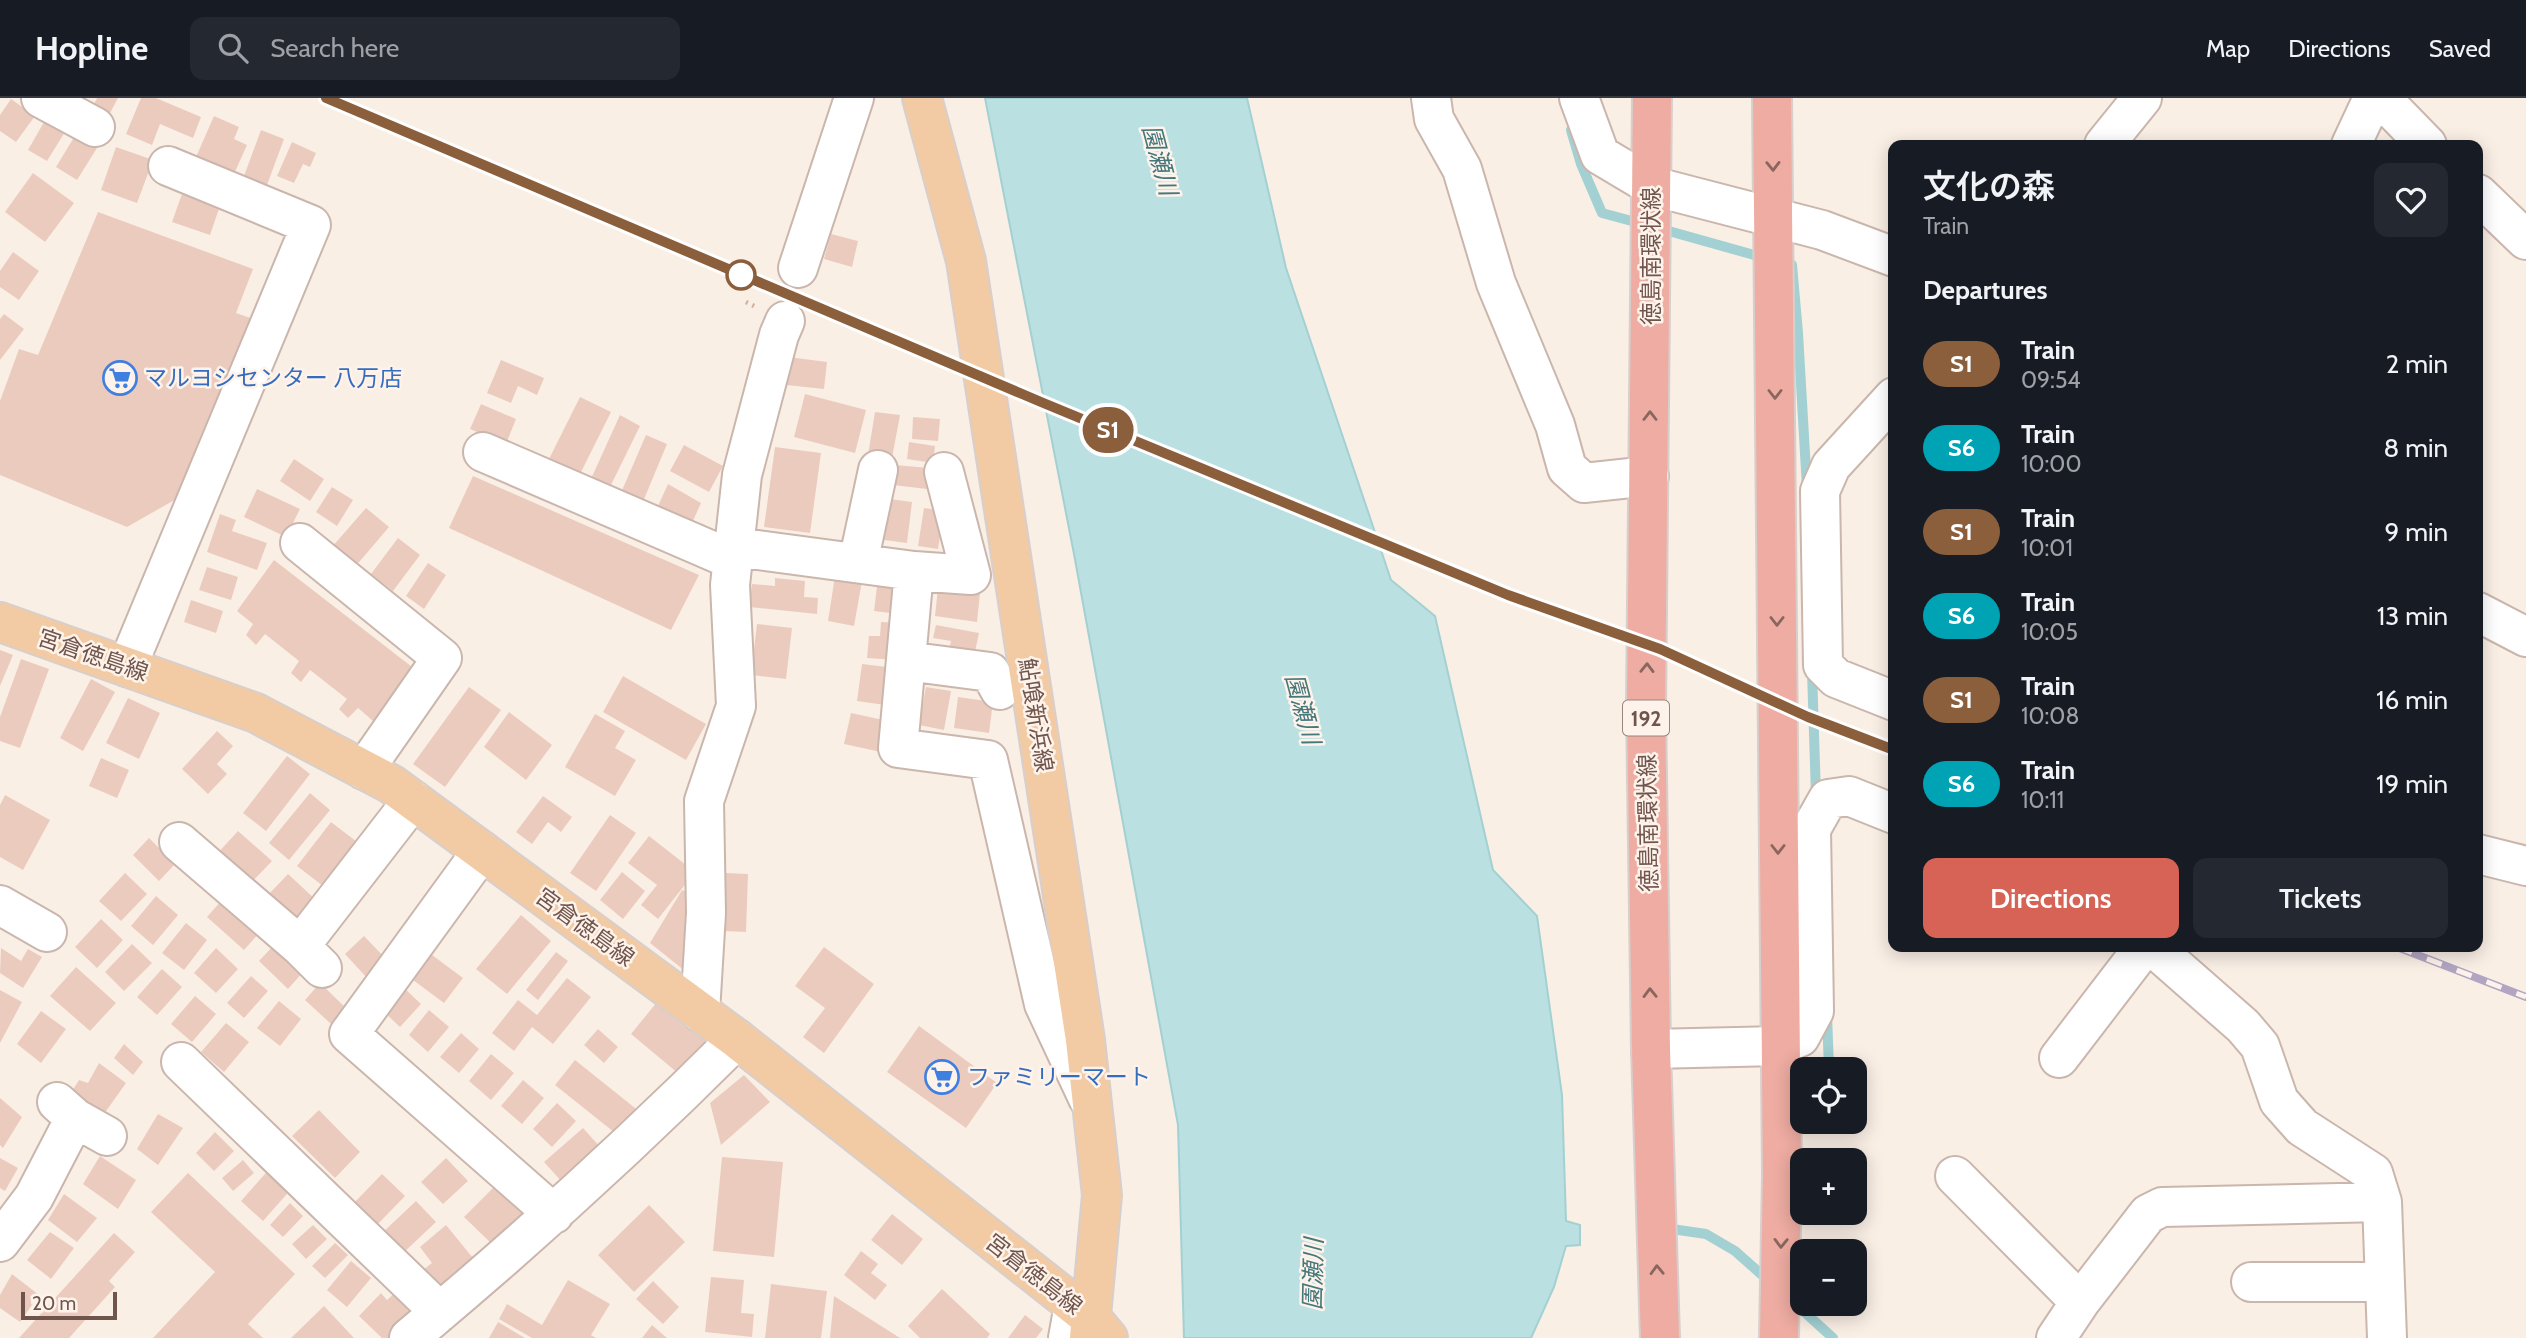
<!DOCTYPE html>
<meta charset="utf-8">
<style>
:root{--surface:#171b24;--page:#242831;--text:#f1f3f6;--muted:#9ea1a6;--line:#363941;--accent:#d76356}
body{margin:0;font-family:Cabin,"Noto Sans JP",sans-serif;background:var(--page);color:var(--text);height:100vh;display:flex;flex-direction:column;font-size:26px;white-space:nowrap}
*{box-sizing:border-box;margin:0}
p{font-size:23px;color:var(--muted)}
.icon{flex:none;width:38px;height:38px;fill:none;stroke:currentColor;stroke-width:2;stroke-linecap:round;stroke-linejoin:round}
.map{position:relative;flex:1;overflow:hidden}
.sheet{position:absolute;left:1888px;top:42px;width:595px;height:812px;display:flex;flex-direction:column;background:var(--surface);border-radius:14px;box-shadow:0 4px 18px #0003}
.sheet>*{flex:none}
.badge{padding:0 14px;border-radius:23px;font-size:24px;line-height:46px}
.tools{position:absolute;left:1790px;top:959px;display:grid;gap:14px}
.tools a{display:grid;place-items:center;width:77px;height:77px;border-radius:14px;background:var(--surface);box-shadow:0 4px 18px #0003;font-size:35px}
.scale{position:absolute;left:21px;bottom:18px;width:96px;box-sizing:border-box;padding-left:7px;border:4px solid #70554d;border-top:0;font-size:19px;line-height:24px;white-space:nowrap;color:#70554d;-webkit-text-stroke:5px #fdf3eb;paint-order:stroke}
.map>.badge{position:absolute;translate:-50% -50%;box-shadow:0 0 0 4px #fff}
h2{padding:0 35px;font-size:26px;line-height:63px}
.round{display:grid;place-items:center;flex:none;width:74px;height:74px;border-radius:14px;background:var(--page)}
.summary{display:flex;align-items:center;justify-content:space-between;height:119px;padding:0 35px}
h1{font-size:33px;font-weight:600;line-height:52px}
.button{display:flex;gap:14px;margin-top:auto;padding:14px 35px}
.button a{flex:1;height:80px;border-radius:14px;background:var(--accent);color:#fff;font-size:28px;font-weight:600;line-height:80px;text-align:center}
.button a+a{background:var(--page);color:var(--text)}
ul{padding:0;list-style:none}
li{display:flex;align-items:center;gap:21px;height:84px;padding:0 35px}
li div{flex:1}
li b{display:block;font-size:26px}
li em{font-style:normal}
li .badge{min-width:77px;font-weight:700;text-align:center}
header{display:flex;align-items:center;gap:42px;box-sizing:border-box;height:98px;padding:0 35px;background:var(--surface);border-bottom:2px solid var(--line)}
header strong{font-size:33px}
nav{display:flex;gap:38px;margin-inline-start:auto;font-size:24px}
.search{width:490px;height:63px;background:var(--page);display:flex;align-items:center;gap:18px;box-sizing:border-box;padding:0 24px;border-radius:14px;color:var(--muted);font-size:26px}
.map>svg:first-child{display:block}
.water{fill:#bbe0e1;stroke:#a3d0d2;stroke-width:2}
.lines{fill:none;stroke-linecap:round;stroke-linejoin:round}
.stream{stroke:#a3d0d2;stroke-width:10}
.building{fill:#eccbbf}
.minor-casing{stroke:#cab6ac;stroke-width:42}
.major-casing{stroke:#d7cfcd;stroke-width:42}
.highway-casing{stroke:#d7cfcd;stroke-width:42}
.path{stroke:#d1afa3;stroke-width:4.5;stroke-dasharray:2 5;stroke-linecap:butt}
.minor{stroke:#fff;stroke-width:38}
.major{stroke:#f2cba4;stroke-width:38}
.highway{stroke:#eeaca2;stroke-width:38}
.rail-casing{stroke:#b1a5c2;stroke-width:8}
.rail{stroke:#fdf3eb;stroke-width:5;stroke-dasharray:16;stroke-linecap:butt}
.oneway{stroke:#89665e}
.line-casing{stroke:#fff;stroke-width:16}
.line{stroke:#8b5e3c;stroke-width:10}
.stop-dot{fill:#fff;stroke:#8b5e3c;stroke-width:3.5}
.labels{text-anchor:middle;dominant-baseline:central;stroke-width:5;stroke-linejoin:round;paint-order:stroke}
.shield{fill:#fdf3eb;stroke:#9a847c;stroke-width:2}
.shield-label{font-size:21px;font-weight:bold;fill:#70554d}
.street-label{font-size:23px;fill:#70554d;stroke:#fdf3eb}
.shop-label{font-size:23px;fill:#366cbe;stroke:#fdf3eb;text-anchor:start}
.water-label{font-size:24px;font-style:italic;fill:#46787b;stroke:#fdf3eb}
</style>
<header>
<strong>Hopline</strong>
<div class="search"><svg class="icon" aria-label="search" viewBox="0 0 24 24"><circle cx="10" cy="10" r="6"/><path d="M15 15l6 6"/></svg>Search here</div>
<nav><a>Map</a><a>Directions</a><a>Saved</a></nav>
</header>
<div class="map">
<svg width="2526" height="1240" viewBox="0 0 2526 1240">
<rect width="100%" height="100%" fill="#faefe5"/>
<!-- water -->
<path class="water" d="M985,0h262l39,170 105,312 44,36 58,254 44,46 25,179 4,126 14,4v20l-14,1 -12,41 -23,51h-347l-6,-213 -104,-571z"/>
<g class="lines">
<!-- stream -->
<path class="stream" d="M1571,32l10,34 21,49 41,11
M1658,130l107,30
M1786,166l6,1 6,68 9,155
M1812,573l4,125
M1827,916l2,55
M1665,1130l41,6 29,17 35,31
M1789,1200l44,40"/>
</g>
<!-- building -->
<path class="building" d="M97,0h21l-8,15 -16,-9z
M141,0h15l45,19 -8,21 -33,-14 -8,21 -26,-11z
M11,1l24,17 -19,26 -16,-11v-16z
M48,17l20,12 -21,34 -19,-11z
M214,18l25,11 -5,12 13,6 -13,29 -38,-17z
M261,32l23,9 -17,46 -23,-9z
M76,36l21,14 -20,32 -21,-13z
M292,44l24,11 -6,14 -7,-3 -9,19 -17,-7z
M116,49l37,13 -16,43 -36,-13z
M33,75l41,30 -29,39 -40,-30z
M183,93l38,12 -11,32 -38,-13z
M98,114l155,57 -17,44 20,7 -71,174 -58,33 -127,-52v-74l19,-52 19,6z
M831,136l27,7 -6,26 -28,-8z
M13,154l26,19 -20,29 -19,-13v-16z
M4,216l20,15 -24,31v-41z
M789,259l38,5 -3,27 -38,-4z
M501,262l43,18 -7,17 -19,-9 -7,17 -24,-10z
M805,296l61,16 -11,43 -61,-16z
M580,299l31,15 -34,68 -31,-15z
M481,306l35,15 -10,25 -36,-15z
M875,314l25,3 -8,43 -24,-3z
M620,317l20,11 -31,63 -19,-8z
M913,319l27,2 -2,22 -26,-2z
M646,337l21,9 -25,60 -22,-9z
M909,344l26,4 -2,17 -26,-4z
M684,347l39,21 -14,26 -39,-21z
M775,349l46,6 -11,80 -46,-6z
M294,361l30,20 -14,22 -30,-20z
M895,367l34,3 -2,21 -34,-4z
M473,378l226,99 -28,55 -222,-102z
M668,386l33,19 -13,29 -34,-17z
M332,389l21,13 -16,26 -21,-14z
M257,391l43,20 -14,28 -42,-20z
M890,401l22,3 -5,41 -23,-3z
M366,410l23,19 -35,41 -23,-20z
M924,410l20,3 -6,38 -20,-3z
M220,416l16,6 -4,11 35,12 -10,27 -50,-18z
M398,440l22,17 -27,36 -22,-17z
M274,462l142,110 -43,51 -15,-13 -10,10 -9,-9 8,-10 -37,-29 -9,12 -10,-9 8,-12 -34,-27 -9,11 -10,-10 7,-11 -16,-13z
M428,465l18,12 -22,34 -18,-13z
M207,469l31,10 -7,23 -32,-10z
M835,478l27,5 -8,45 -26,-5z
M775,480l30,3 -1,16 14,1 -1,16 -68,-7 3,-23 23,2z
M878,480l24,4 -4,32 -24,-3z
M938,490l42,5 -3,29 -42,-6z
M191,502l32,11 -7,22 -32,-11z
M881,524l19,1 -3,37 -30,-2 2,-22h11z
M757,526l35,4 -6,51 -35,-4z
M936,527l43,8 -5,23 -25,-5 2,-10 -18,-3z
M0,552l13,5 -13,31z
M21,561l28,10 -29,79 -20,-7v-24z
M862,566l25,3 5,39 -35,-5z
M623,578l83,48 -20,36 -83,-48z
M91,581l24,13 -32,59 -23,-13z
M469,589l32,23 -56,77 -32,-23z
M926,589l25,4 -7,39 -25,-5z
M958,599l35,5 -4,31 -35,-5z
M128,600l32,15 -21,46 -33,-16z
M509,614l43,33 -26,35 -42,-33z
M851,615l37,8 -7,31 -37,-8z
M595,616l30,17 -10,17 21,12 -21,36 -50,-29z
M217,633l16,15 -16,18 10,10 -19,20 -26,-25z
M287,658l23,18 -44,57 -23,-18z
M101,660l28,12 -12,28 -28,-12z
M310,695l20,17 -41,50 -20,-17z
M5,697l45,25 -27,50 -23,-13v-52z
M543,698l29,21 -11,15 -13,-10 -16,22 -16,-12z
M610,717l26,18 -40,58 -26,-18z
M331,724l30,23 -34,44 -30,-23z
M238,733l34,30 -23,24 -33,-30z
M649,738l46,36 -37,47 -17,-14 16,-20 -29,-22z
M149,740l26,26 -16,17 -26,-26z
M622,774l23,19 -22,28 -23,-19z
M125,775l22,21 -26,27 -22,-20z
M726,775l22,1 -2,58 -22,-1z
M288,776l28,26 -19,21 -29,-26z
M682,792l17,6 -14,75 -35,-28z
M156,798l22,19 -25,30 -22,-19z
M222,802l37,33 -15,17 -37,-33z
M521,817l30,26 -44,53 -31,-25z
M101,821l22,21 -26,28 -22,-21z
M186,825l21,17 -23,30 -22,-17z
M364,838l23,24 -20,18 -22,-24z
M132,846l20,19 -28,28 -19,-19z
M275,846l29,27 -16,18 -29,-28z
M824,849l50,37 -50,69 -21,-16 22,-29 -30,-22z
M1,850l20,13 7,-12 14,8 -19,31 -23,-15z
M216,850l22,21 -22,24 -22,-20z
M428,854l35,26 -19,25 -35,-26z
M556,854l12,9 -30,39 -12,-10z
M76,869l40,36 -26,28 -40,-35z
M162,871l20,18 -25,28 -20,-18z
M251,878l17,15 -24,27 -17,-15z
M567,880l24,19 -38,47 -21,-17 -18,24 -22,-18 26,-33 19,15z
M320,885l26,25 -15,16 -26,-24z
M403,889l18,17 -21,23 -18,-17z
M0,892l22,12 -22,41z
M195,898l21,18 -24,28 -21,-18z
M279,903l22,18 -21,27 -23,-18z
M657,904l54,41 -32,31 -48,-40z
M429,912l20,17 -21,25 -19,-17z
M41,913l25,18 -25,34 -24,-19z
M226,925l23,19 -25,30 -23,-20z
M919,928l78,57 -31,45 -79,-56z
M598,931l20,18 -14,16 -20,-18z
M461,935l18,16 -20,24 -19,-16z
M124,946l19,18 -10,13 -19,-17z
M491,956l23,19 -23,27 -22,-19z
M575,962l65,52 -20,25 -65,-52z
M99,965l27,20 -22,31 -33,-21 8,-13 9,3z
M744,977l26,27 -49,43 -11,-42z
M523,982l21,18 -22,26 -21,-18z
M0,1000l22,19 -19,31 -3,-3z
M557,1005l19,18 -24,26 -19,-18z
M319,1012l41,42 -25,26 -43,-42z
M158,1016l25,14 -25,37 -21,-16z
M583,1030l18,20 -38,35 -19,-21z
M215,1034l19,19 -20,20 -18,-18z
M100,1058l36,24 -18,29 -35,-25z
M722,1059l61,5 -9,95 -61,-6z
M0,1060l18,10 -13,23 -5,-3z
M446,1060l22,23 -25,23 -22,-22z
M243,1062l11,13 -21,18 -11,-13z
M272,1068l22,20 -31,35 -22,-20z
M188,1075l107,101 -47,50 15,14h-110l62,-66 -64,-60z
M382,1076l23,22 -30,31 -23,-22z
M499,1084l30,29 -35,35 -30,-29z
M64,1096l33,24 -20,24 -29,-22z
M416,1103l20,21 -35,33 -20,-21z
M290,1105l13,13 -20,21 -13,-12z
M649,1107l36,37 -51,50 -36,-37z
M892,1116l31,25 -21,26 -31,-25z
M313,1127l14,14 -21,20 -14,-15z
M446,1127l31,38 -35,29 -19,-22 9,-7 -12,-16z
M50,1134l24,16 -23,31 -24,-19z
M114,1135l21,19 -26,29 6,6 -46,51h-50z
M335,1145l13,12 -23,23 -13,-12z
M861,1153l17,13 -7,9 16,12 -12,15 -31,-25z
M351,1163l20,17 -24,29 -20,-17z
M12,1176l27,21 -19,27 -20,-14v-13z
M711,1179l33,3 -3,33 13,1 -2,23 -47,-5z
M568,1182l42,24 -19,31 5,3h-64l-33,-19 8,-15 35,21z
M653,1183l26,26 -16,17 -27,-25z
M771,1186l56,7 -6,47h-56z
M942,1191l48,45 -3,4h-67l-12,-12z
M398,1192l20,20 -27,28h-9l-23,-22 22,-23 6,7z
M834,1198l66,42h-70z
M324,1208l30,32h-63z
M1025,1217l18,14 -7,9h-28z
M498,1224l27,16h-36z
M652,1227l15,13h-25z"/>
<g class="lines">
<!-- minor casing -->
<g class="minor-casing">
<path id="minor" d="M41,0l54,29
M1431,0l3,21 28,50 34,114 59,142 12,43 17,15 65,-7
M1579,0l21,57 52,31 170,44 72,27
M2375,0l12,6 40,41
M2104,47l38,-47
M2351,47l22,-47
M2478,96l48,46
M798,170l56,-170
M1894,299l-63,69 -11,25 3,174 13,13 58,23
M483,354l250,108
M300,445l142,115 -78,112
M735,449l179,24 -16,177 90,12 56,244 44,94
M858,465l20,-93
M914,473l57,4 -27,-103
M2478,514l48,25
M906,563l84,11 10,18
M127,569l184,-442 -143,-59
M179,744l121,104 22,22
M482,753l-133,183 205,180
M2478,756l48,12
M0,807l47,27
M300,848l113,-146
M2153,849l90,79 17,20 19,55 23,26 71,46 9,29 5,136
M700,914l6,-99 -2,-112 32,-95 -6,-121 12,-110 37,-140 6,-14
M1651,951l128,-3 21,-9 14,-26 -3,-182 17,-30 21,-3 45,18
M2059,960l85,-111
M181,964l259,250
M57,1004l18,16 32,18
M1955,1078l125,126 68,-88 14,-7 220,-5
M0,1144l34,-45 41,-79
M2251,1184h133
M409,1240c114,-95 223,-194 328,-299
M1068,1240l6,-33
M2056,1240l24,-36"/>
</g>
<!-- major casing -->
<g class="major-casing">
<path id="major" d="M922,0l44,163 119,779 17,155 -13,143
M0,524l256,91 135,71 346,255 355,280 16,19"/>
</g>
<!-- highway casing -->
<g class="highway-casing">
<path id="highway" d="M1652,0l-6,610 5,341 9,289
M1772,0l10,1077 -3,163"/>
</g>
<!-- path -->
<path class="path" d="M746,204l10,5"/>
<!-- minor -->
<use href="#minor" class="minor"/>
<!-- major -->
<use href="#major" class="major"/>
<!-- highway -->
<use href="#highway" class="highway"/>
<!-- rail casing -->
<g class="rail-casing">
<path id="rail" d="M326,0l715,304 467,193 152,54 148,68 86,33
M2397,849l129,50"/>
</g>
<!-- rail -->
<use href="#rail" class="rail"/>
</g>
<!-- one-way arrows -->
<defs><path id="oneway-chevron" d="M-2-3.5L2.5 0L-2 3.5" fill="none" stroke-width="1.6" stroke-linecap="round" stroke-linejoin="round" transform="scale(1.75)"/></defs>
<g class="oneway">
<use href="#oneway-chevron" transform="translate(1773 68) rotate(89)"/>
<use href="#oneway-chevron" transform="translate(1775 296) rotate(90)"/>
<use href="#oneway-chevron" transform="translate(1650 318) rotate(-90)"/>
<use href="#oneway-chevron" transform="translate(1777 523) rotate(90)"/>
<use href="#oneway-chevron" transform="translate(1647 570) rotate(-89)"/>
<use href="#oneway-chevron" transform="translate(1778 751) rotate(90)"/>
<use href="#oneway-chevron" transform="translate(1650 895) rotate(-91)"/>
<use href="#oneway-chevron" transform="translate(1781 1145) rotate(91)"/>
<use href="#oneway-chevron" transform="translate(1657 1172) rotate(-92)"/>
</g>
<g class="lines">
<!-- line casing -->
<g class="line-casing">
<path id="line" d="M326,0l715,304 467,193 152,54 148,68 86,33"/>
</g>
<!-- line -->
<use href="#line" class="line"/>
</g>
<!-- icons -->
<defs>
<g id="supermarket-ring" transform="scale(1.75)"><circle r="9.5" fill="#fdf3eb" stroke="#3f7fe0" stroke-width="1.5"/><path d="M-6-5.5h2.5l.6 2H6L4.5 2H-2.5L-4.4-4H-6ZM-1.5 3.2a1.3 1.3 0 1 0 .1 0ZM3 3.2a1.3 1.3 0 1 0 .1 0Z" fill="#3f7fe0"/></g>
</defs>
<g fill-rule="evenodd">
<use href="#supermarket-ring" x="120" y="280"/>
<use href="#supermarket-ring" x="942" y="979"/>
</g>
<!-- markers -->
<circle class="stop-dot" cx="741" cy="177" r="14"/>
<g class="labels">
<!-- shield labels -->
<rect class="shield" x="1623" y="602.5" width="46" height="35" rx="5"/>
<g class="shield-label">
<text x="1646" y="620">192</text>
</g>
<!-- street labels -->
<g class="street-label">
<text transform="translate(1651 158) rotate(-90)">徳島南環状線</text>
<text transform="translate(93 557) rotate(19)">宮倉徳島線</text>
<text transform="translate(1036 617) rotate(81)">鮎喰新浜線</text>
<text transform="translate(1648 725) rotate(-91)">徳島南環状線</text>
<text transform="translate(585 829) rotate(36)">宮倉徳島線</text>
<text transform="translate(1034 1176) rotate(38)">宮倉徳島線</text>
</g>
<!-- shop labels -->
<g class="shop-label">
<text x="144" y="280">マルヨシセンター 八万店</text>
<text x="967" y="979">ファミリーマート</text>
</g>
<!-- water labels -->
<g class="water-label">
<text transform="translate(1160 62) rotate(75)">園瀬川</text>
<text transform="translate(1303 611) rotate(75)">園瀬川</text>
<text transform="translate(1313 1176) rotate(-89)">園瀬川</text>
</g>
</g>
</svg>
<div class="tools">
<a><svg class="icon" aria-label="locate" viewBox="0 0 24 24"><circle cx="12" cy="12" r="6"/><path d="M12 2v4M12 18v4M2 12h4M18 12h4"/></svg></a>
<a>+</a>
<a>−</a>
</div>
<div class="scale">20 m</div>
<b class="badge" style="left:1108px;top:332px;background:#8b5e3c;color:#fff">S1</b>
<section class="sheet">
<div class="summary"><div><h1>文化の森</h1><p>Train</p></div><a class="round"><svg class="icon" aria-label="heart" viewBox="0 0 24 24"><path d="M12 20l-8-8c-3-5 5-10 8-4 3-6 11-1 8 4z"/></svg></a></div>
<h2>Departures</h2>
<ul>
<li><span class="badge" style="background:#8b5e3c;color:#fff">S1</span><div><b>Train</b><p>09:54</p></div><em>2 min</em></li>
<li><span class="badge" style="background:#00a3b4;color:#fff">S6</span><div><b>Train</b><p>10:00</p></div><em>8 min</em></li>
<li><span class="badge" style="background:#8b5e3c;color:#fff">S1</span><div><b>Train</b><p>10:01</p></div><em>9 min</em></li>
<li><span class="badge" style="background:#00a3b4;color:#fff">S6</span><div><b>Train</b><p>10:05</p></div><em>13 min</em></li>
<li><span class="badge" style="background:#8b5e3c;color:#fff">S1</span><div><b>Train</b><p>10:08</p></div><em>16 min</em></li>
<li><span class="badge" style="background:#00a3b4;color:#fff">S6</span><div><b>Train</b><p>10:11</p></div><em>19 min</em></li>
</ul>
<div class="button"><a>Directions</a><a>Tickets</a></div>
</section>
</div>
